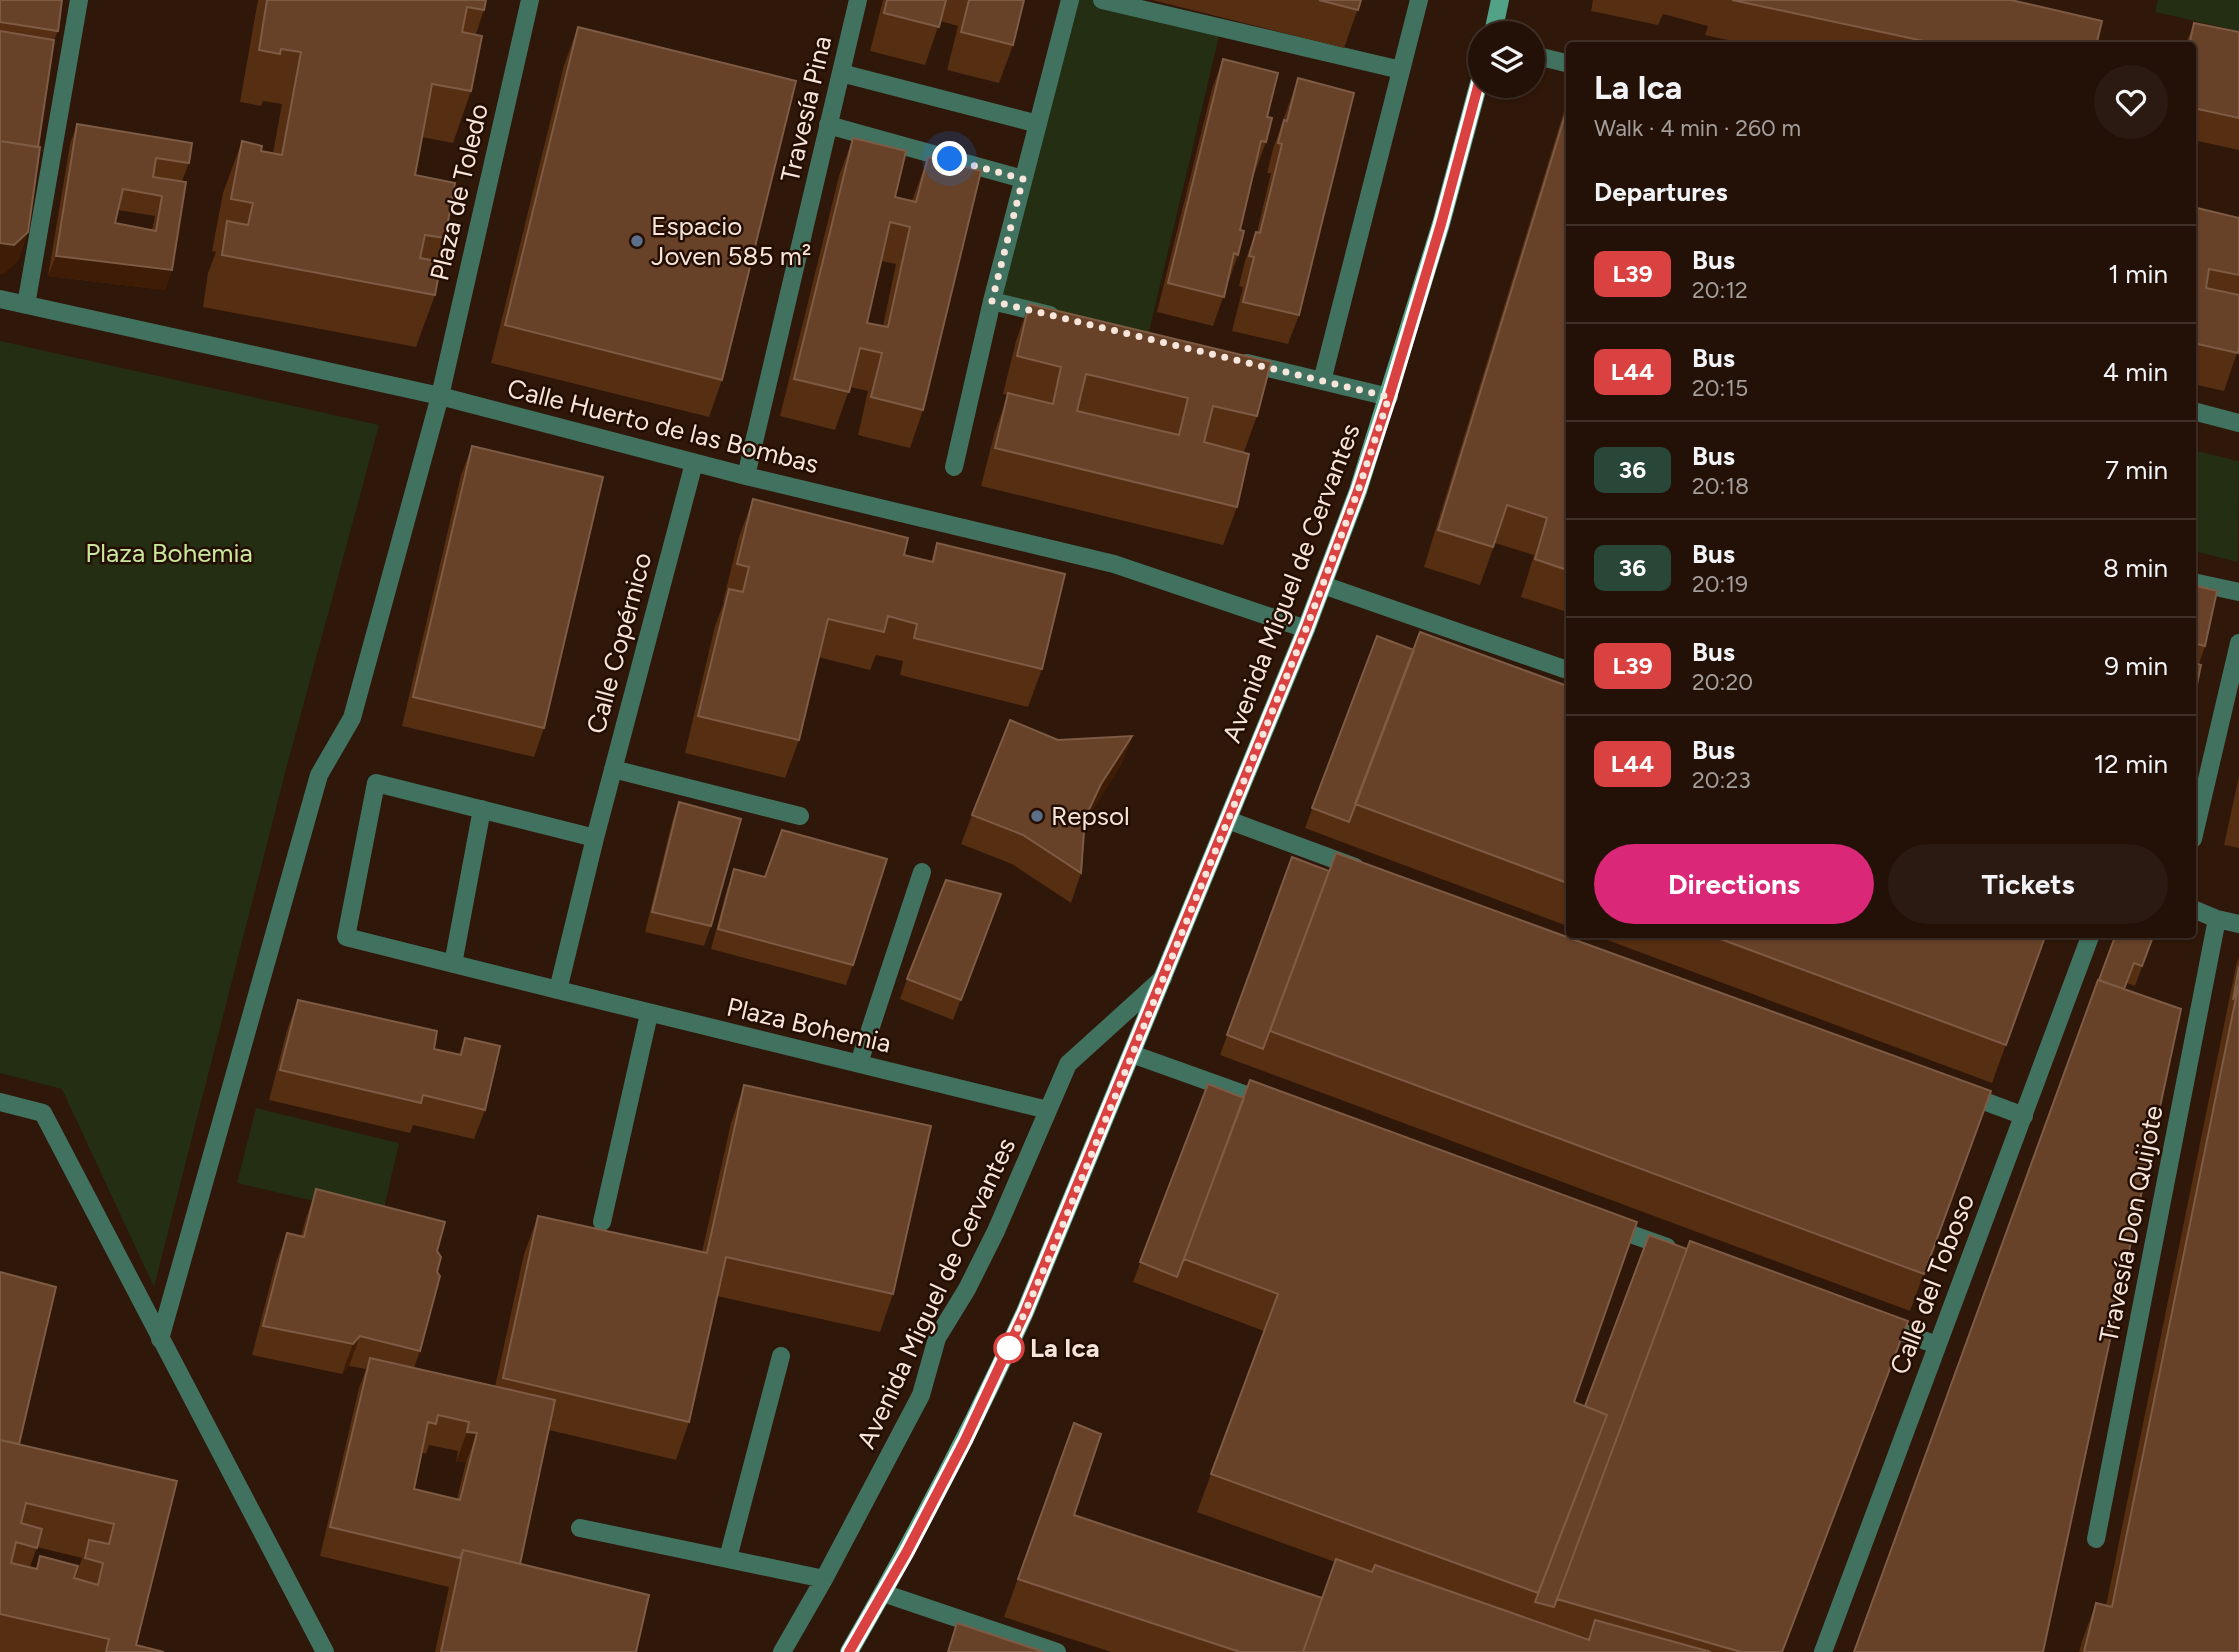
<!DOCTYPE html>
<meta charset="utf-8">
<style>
:root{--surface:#231107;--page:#2b1a11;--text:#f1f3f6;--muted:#a39d9b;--line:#403128;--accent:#db2777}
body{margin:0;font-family:Figtree,sans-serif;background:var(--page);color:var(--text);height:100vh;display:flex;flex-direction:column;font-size:26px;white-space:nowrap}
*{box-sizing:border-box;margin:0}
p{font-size:23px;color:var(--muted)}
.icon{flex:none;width:38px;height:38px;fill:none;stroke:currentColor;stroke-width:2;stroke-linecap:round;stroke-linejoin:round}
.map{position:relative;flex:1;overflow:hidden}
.details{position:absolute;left:1566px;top:42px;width:630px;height:896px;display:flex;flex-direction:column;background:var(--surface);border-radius:7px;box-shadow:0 2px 5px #0004,0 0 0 2px var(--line)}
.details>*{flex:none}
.badge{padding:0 14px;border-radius:10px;font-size:24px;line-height:46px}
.buttons{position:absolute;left:1468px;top:21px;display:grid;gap:14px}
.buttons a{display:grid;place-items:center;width:77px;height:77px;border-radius:50%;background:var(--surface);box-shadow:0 2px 5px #0004,0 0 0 2px var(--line);font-size:35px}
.you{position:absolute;width:35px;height:35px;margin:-18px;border:5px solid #fff;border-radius:50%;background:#1a73e8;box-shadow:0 0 0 10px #1a73e833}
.map>.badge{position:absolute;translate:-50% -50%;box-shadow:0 0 0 4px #fff}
h2{padding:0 28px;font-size:26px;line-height:63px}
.round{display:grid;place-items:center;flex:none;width:74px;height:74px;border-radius:37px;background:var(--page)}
.headline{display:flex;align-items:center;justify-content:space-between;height:119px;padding:0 28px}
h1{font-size:33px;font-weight:700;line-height:52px}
.button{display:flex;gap:14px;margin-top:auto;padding:14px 28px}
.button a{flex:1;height:80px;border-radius:42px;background:var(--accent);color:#fff;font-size:28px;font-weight:700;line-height:80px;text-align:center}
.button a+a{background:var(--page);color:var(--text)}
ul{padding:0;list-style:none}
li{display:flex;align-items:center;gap:21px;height:98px;padding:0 28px;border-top:2px solid var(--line)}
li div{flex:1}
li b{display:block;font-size:26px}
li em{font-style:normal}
li .badge{min-width:77px;font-weight:700;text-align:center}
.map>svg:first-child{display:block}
.green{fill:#232e12}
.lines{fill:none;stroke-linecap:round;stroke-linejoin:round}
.street{stroke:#417260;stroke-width:18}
.secondary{stroke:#51a286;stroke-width:18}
.wall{fill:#562e12;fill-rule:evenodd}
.shaded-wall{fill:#3f1c05}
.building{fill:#674128;stroke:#7e5b44;stroke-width:2;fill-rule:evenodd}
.line-casing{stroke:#fff;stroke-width:16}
.line{stroke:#da4241;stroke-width:10}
.walk{stroke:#f7e5dc;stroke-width:7;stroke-dasharray:0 12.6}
.service-dot{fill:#5c6f8a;stroke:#240e02;stroke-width:2.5}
.stop-dot{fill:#fff;stroke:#da4241;stroke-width:3.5}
.labels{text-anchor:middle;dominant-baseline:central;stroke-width:5;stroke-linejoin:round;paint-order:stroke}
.street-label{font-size:26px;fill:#f7e5dc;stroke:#240e02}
.poi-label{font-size:26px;fill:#f7e5dc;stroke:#240e02;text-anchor:start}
.park-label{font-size:26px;fill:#c9e89c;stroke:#240e02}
.stop-label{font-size:26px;font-weight:bold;fill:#f7e5dc;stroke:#240e02;text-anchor:start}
</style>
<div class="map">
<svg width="2239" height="1652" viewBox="0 0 2239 1652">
<rect width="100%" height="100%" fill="#2f1709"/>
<!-- green -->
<path class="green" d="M1070,0h32l119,28 -74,312 -155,-39z
M2158,0h81v31l-84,-19z
M0,341l379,84 -94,348 -131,514 -92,-198 -62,-16z
M2193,450l46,11 -1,101 -45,-11z
M256,1108l143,35 -17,74 -145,-34z"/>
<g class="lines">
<!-- street -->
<path class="street" d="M1102,0l299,70
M1533,55l37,9
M841,73l197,51
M828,125l195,54
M0,299l440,97 306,80 368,88 192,65
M992,301l58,14
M26,305l53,-305
M1247,363l142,34
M1322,381l97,-381
M2193,411l46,12
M954,467l38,-166 78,-301
M746,476l112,-476
M2193,582l46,10
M1323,585l247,86
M613,769l187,47
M1228,820l127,47
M595,838l99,-375
M2193,839l46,-196
M2193,909l24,10 22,5
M453,964l29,-155
M558,990l-212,-53 30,-154 219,55 -37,152 490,120
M1132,1054l134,48
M859,1063l63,-191
M1965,1094l59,22
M0,1102l43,11 282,539
M602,1222l47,-208
M1611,1227l56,20
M1881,1325l56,20
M160,1339l159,-564 33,-57 88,-322 90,-396
M580,1528l244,51
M2096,1539l121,-620
M728,1558l53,-202
M883,1593l174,59
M782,1652l42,-73 97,-184 16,-57 30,-49 29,-58 72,-167 95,-86
M1823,1652l268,-718"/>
<!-- secondary -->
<path class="secondary" d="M1493,33l7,-33
M849,1652c64,-111 123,-223 176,-340l281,-683 52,-138 83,-267 39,-145"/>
</g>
<!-- wall -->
<path class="wall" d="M0,0l58,31 -4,9 -16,107 -10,85 -10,29 -15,13h-3z
M258,0h228l-2,10 -8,24 -5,57 -18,52 -31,-6 -7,38 30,63 -8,23 -2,34 -19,52 -213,-40 5,-34 8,-21 -4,-1 11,-58 19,-52 19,10 12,2 9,-49 -19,-3 -2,5 -21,-4z
M883,0h141l-11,45 -14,38 -52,-13 11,-44 -18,-5 -15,44 -55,-14z
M1152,0h209l-17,48z
M1593,0h418l85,46h-341l-50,-11 3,-9 -45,-12 -5,11 -67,-14z
M2194,23l45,9v118l-46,-10v-94h-8z
M578,27l144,353 -13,37 -218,-54 73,-298z
M1223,59l44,58 -1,25 -11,30 -1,-1 -14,59 -2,25 -25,71 -56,-14 55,-223z
M1298,78l1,237 -11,29 -56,-13 11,-44 -4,-1 6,-25 11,-29h1l14,-59h-4l6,-24z
M1570,95v518l-49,-16 13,-42 -39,-12 -15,42 -56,-18 140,-456z
M77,124l112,39 -7,18 -10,89 -7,20 -117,-14 22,-132zM118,210l37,6 -3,14 -37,-7z
M853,138l42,59 17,4 16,-44 -5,253 -13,38 -52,-13 10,-44 -18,-4 -15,43 -55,-14 59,-240zM881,261l15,3 -13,62 -16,-3z
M2193,207l46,11v129l-15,44 -31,-7z
M1029,304l228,112 -13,36 -7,55 -14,38 -242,-59 14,-55 13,-36 -5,-1 13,-53z
M472,446l72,282 -10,29 -132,-31 59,-251z
M753,499l151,56 27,6 6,-18 105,126 -14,38 -128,-32 3,-14 -27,-6 -6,15 -52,-13 -19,83 -14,38 -100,-25 30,-127 9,-24h-1l16,-65z
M2193,585l12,61 -6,18 -6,39z
M1377,636l37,14 156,37v240l-228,-85v-2v2l-37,-14z
M1132,736l-11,29 -31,49 -5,11 -4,48 -10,30 -59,-39 -51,-20 11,-29 86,-75z
M2239,776v72l-15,-3z
M679,802l32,124 -7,20 -59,-14 27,-110z
M1292,857l37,14 662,220 -81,220 -690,-256z
M734,869l119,96 -7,20 -135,-36 16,-60z
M1001,894l-48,126 -53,-21 7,-20z
M1591,934h455l-54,149z
M2154,934l-19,52 -8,-3 -3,6 -26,-9z
M2239,956v696h-160l3,-11 14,-38 10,3 130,-640z
M298,1000l136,49 25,5 6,-16 20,72 -11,29 -61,-14 -3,8 -141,-33 18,-70z
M1208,1084l366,318 11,4 309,-47 -111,293h-672l-107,-35 70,-194v92l248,83 13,-36 -138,-50 67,-181 -131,-49z
M744,1085l149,209 -13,38 -163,-36 -28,126 -13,38 -127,-30 -29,134 116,88h-201l14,-65 -129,-31 39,-168 7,-19 -17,-3 -7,8 -90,-19 24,-93 11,-29 14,3 5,-18 10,-29 121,62v21l-17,79 -6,17 81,19 29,-133 14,-38 164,36 29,-129zM429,1445l29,6 -2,11h10l-9,37 -43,-10 7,-37 5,2z
M0,1272l19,172 158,37 -41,164 28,7h-164zM37,1547l45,11 -7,21 -35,-23 -4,13 -6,-2z"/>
<!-- shaded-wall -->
<path class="shaded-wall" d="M28,232l-10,29 -15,13h-3v-31z
M56,256l116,14 -7,20 -117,-14z
M1132,736l-11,29 -31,49 -15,33 10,-29 16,-34z
M1908,1321l-125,331h-1z
M360,1336l-11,30 -7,8 11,-30z
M467,1432l10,1 -11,29h-10z"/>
<!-- building -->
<path class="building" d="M0,0h62l-4,31 -58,-9z
M267,0h219l-2,10 -17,-3 -5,25 20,4 -11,55 -39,-7 -17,91 40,8 -10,55 -20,-3 -5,23 21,4 -6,33 -213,-40 5,-34 21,4 5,-22 -22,-4 11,-58 20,5 -1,5 21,4 19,-103 -20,-3 -1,5 -21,-4z
M887,0h59l-7,27 -55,-14z
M969,0h55l-11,45 -52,-13z
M1319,0h42l-3,10z
M1732,0h279l91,21 -6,25h-149z
M2194,23l45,9v86l-46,-10v-62h-4z
M578,27l218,54 -74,299 -217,-55z
M0,31l54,9 -16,107 -38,-6z
M1223,59l55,14 -11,44 5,1 -6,24 -5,-1 -21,89 4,1 -6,24 -4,-2 -10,44 -56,-14z
M1298,78l56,15 -55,222 -56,-13 11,-45 -5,-1 7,-24 4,1 22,-89 -4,-1 6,-23 3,1z
M1570,99v472l-35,-12 12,-41 -40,-13 -14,42 -55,-17z
M77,124l115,19 -3,20 -33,-5 -3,19 33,5 -14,88 -116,-14zM123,189l39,7 -6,35 -41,-8z
M853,138l53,13 -11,46 21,5 12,-45 53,14 -58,239 -52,-13 11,-44 -22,-5 -11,44 -55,-13zM890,222l20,5 -22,100 -21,-4z
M0,141l40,6 -12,85 -14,13 -14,-2z
M2193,207l46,11v57l-30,-6 -3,19 33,7v52l-1,6 -45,-10z
M1029,304l242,58 -14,54 -44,-10 -9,36 45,12 -12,53 -242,-59 13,-55 45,11 8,-37 -44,-11zM1086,374l102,24 -9,37 -102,-24z
M472,446l131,31 -59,251 -131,-31z
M753,499l155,39 -4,17 29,7 4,-19 128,31 -23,95 -128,-31 3,-14 -29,-8 -4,16 -56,-13 -29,121 -101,-24 31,-127 14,3 6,-25 -12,-3z
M2193,585l24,6 -12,55 -12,-3z
M1420,632l150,55v197l-215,-80z
M1377,636l37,14 -65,172 -37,-14z
M2193,663l8,2 -8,38z
M1010,720l48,20 74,-4 -31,48 -16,34 -4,55 -58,-38 -51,-20z
M679,802l62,17 -30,107 -59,-14z
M782,830l105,29 -34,106 -135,-36 16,-60 31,8z
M1336,853l655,238 -67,183 -654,-243z
M1292,857l37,14 -66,178 -36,-14z
M946,880l55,14 -40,106 -54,-21z
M1707,934h339l-40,111z
M2116,934h38l-12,32 -8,-3 -10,26 -25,-9z
M2239,966v17l-6,17z
M2098,980l83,29 -138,643h-189z
M2239,983v669h-155l12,-49 16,4z
M298,1000l139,31 -3,18 27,6 4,-17 35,8 -15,64 -62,-15 -2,8 -141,-33z
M1250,1080l387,142 -63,180 33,13 -69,178 -327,-119 67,-180 -94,-35z
M1208,1084l36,14 -67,179 -37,-15z
M744,1085l187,41 -38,168 -167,-37 -37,165 -186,-44 35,-162 169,37z
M316,1189l129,33 -8,29 4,6 -4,15 3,4 -20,75 -60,-15 -7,8 -90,-18 24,-93 17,4z
M1649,1235l38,14 -133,358 -19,-5 72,-187 -22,-9z
M1690,1241l218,80 -126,331h-41l-184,-53z
M0,1272l56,15 -37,157 -19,-4z
M370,1358l185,42 -35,164 -57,-14 -3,8 -130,-31zM438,1415l31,7 -2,10 10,1 -17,67 -46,-11 14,-67 8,2z
M1074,1423l27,11 -27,81 248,83 -19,54h-63l-222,-73z
M0,1440l177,41 -41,164 28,7h-58l3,-13 -109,-25zM26,1503l88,21 -5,20 -20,-4 -4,18 18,5 -5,22 -24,-7 4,-12 -38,-10 -3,13 -26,-6 5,-21 21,6 5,-19 -21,-6z
M463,1550l186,45 -13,57h-195z
M1336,1559l36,13 3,-7 214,75 6,-20 116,32h-408z
M957,1623l87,29h-96z"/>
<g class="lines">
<!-- line casing -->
<g class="line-casing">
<path id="line" d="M849,1652l57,-99 59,-113 60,-128 281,-683 52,-138 31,-94 52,-173 39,-145"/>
</g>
<!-- line -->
<use href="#line" class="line"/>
<!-- walk -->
<path class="walk" d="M950,159l73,20 -31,122 397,96 -31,94 -52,138 -254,622 -43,97"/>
</g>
<!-- markers -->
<g class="service-dot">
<circle cx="637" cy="241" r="7"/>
<circle cx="1037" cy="816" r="7"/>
</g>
<circle class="stop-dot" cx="1009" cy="1348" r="14"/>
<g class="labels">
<!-- street labels -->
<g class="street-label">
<text transform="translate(806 109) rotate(-77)">Travesía Pina</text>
<text transform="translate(459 192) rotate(-77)">Plaza de Toledo</text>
<text transform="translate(663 426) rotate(14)">Calle Huerto de las Bombas</text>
<text transform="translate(1291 583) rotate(-69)">Avenida Miguel de Cervantes</text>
<text transform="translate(619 643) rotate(-75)">Calle Copérnico</text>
<text transform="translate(809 1025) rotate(13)">Plaza Bohemia</text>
<text transform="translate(2131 1224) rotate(-79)">Travesía Don Quijote</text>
<text transform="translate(1932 1284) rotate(-69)">Calle del Toboso</text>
<text transform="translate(936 1293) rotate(-65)">Avenida Miguel de Cervantes</text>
</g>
<!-- poi labels -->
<g class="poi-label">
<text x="651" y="226">Espacio<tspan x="651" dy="30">Joven 585 m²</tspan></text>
<text x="1051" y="816">Repsol</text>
</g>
<!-- park labels -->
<g class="park-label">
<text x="169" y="553">Plaza Bohemia</text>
</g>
<!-- stop labels -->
<g class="stop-label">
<text x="1030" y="1348">La Ica</text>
</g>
</g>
</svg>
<div class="buttons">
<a><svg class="icon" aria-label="layers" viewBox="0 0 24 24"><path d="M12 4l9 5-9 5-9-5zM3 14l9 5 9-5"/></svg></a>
</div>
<div class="you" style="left:950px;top:159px"></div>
<section class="details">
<div class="headline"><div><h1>La Ica</h1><p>Walk · 4 min · 260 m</p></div><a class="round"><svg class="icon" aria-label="heart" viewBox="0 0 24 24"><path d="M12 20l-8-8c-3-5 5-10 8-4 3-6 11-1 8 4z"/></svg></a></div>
<h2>Departures</h2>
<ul>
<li><span class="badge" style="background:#da4241;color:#fff">L39</span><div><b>Bus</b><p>20:12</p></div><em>1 min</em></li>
<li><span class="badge" style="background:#da4241;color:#fff">L44</span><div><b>Bus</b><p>20:15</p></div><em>4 min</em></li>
<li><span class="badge" style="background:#294738;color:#fff">36</span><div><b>Bus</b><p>20:18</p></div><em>7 min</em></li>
<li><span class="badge" style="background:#294737;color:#fff">36</span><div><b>Bus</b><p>20:19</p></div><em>8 min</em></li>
<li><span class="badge" style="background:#da4241;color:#fff">L39</span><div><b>Bus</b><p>20:20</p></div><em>9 min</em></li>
<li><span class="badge" style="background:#da4241;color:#fff">L44</span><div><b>Bus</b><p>20:23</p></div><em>12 min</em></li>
</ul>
<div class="button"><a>Directions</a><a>Tickets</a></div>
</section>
</div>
